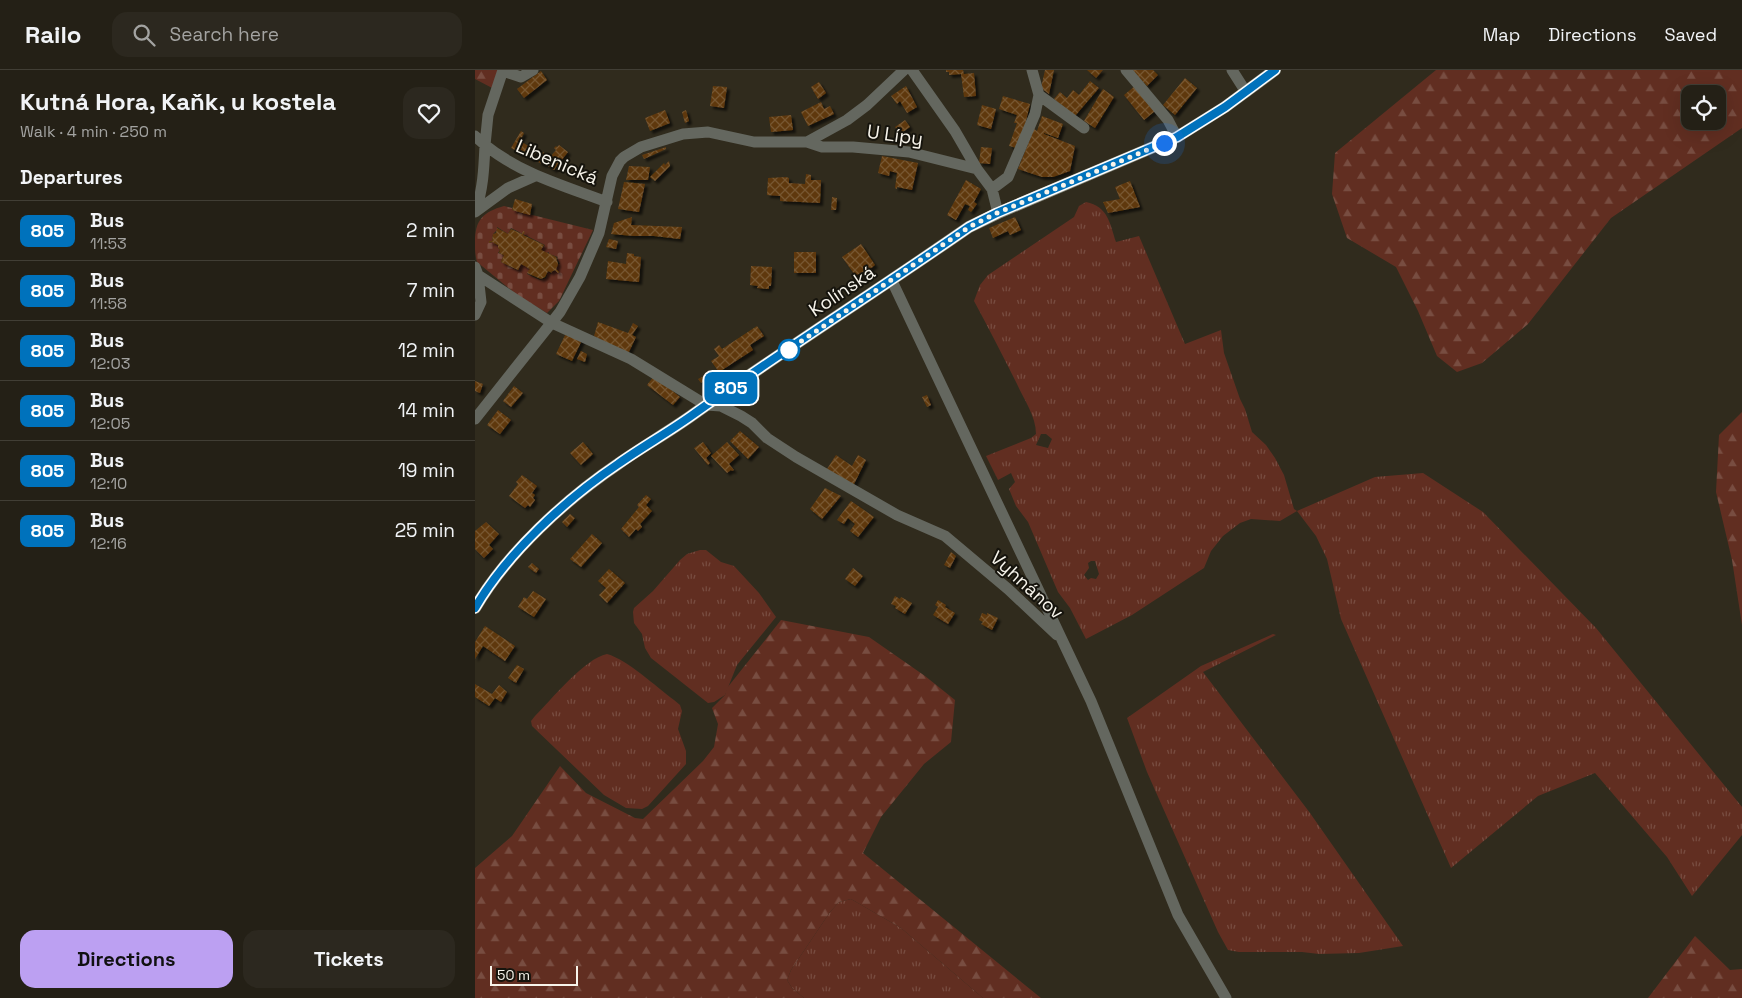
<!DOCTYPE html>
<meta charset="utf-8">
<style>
:root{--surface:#242016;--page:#2c281f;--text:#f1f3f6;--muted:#a3a3a1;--line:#413e35;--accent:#bca0f2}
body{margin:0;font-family:"Space Grotesk",sans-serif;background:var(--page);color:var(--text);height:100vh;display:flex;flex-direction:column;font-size:19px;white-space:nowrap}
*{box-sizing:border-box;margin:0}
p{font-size:16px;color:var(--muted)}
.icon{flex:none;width:28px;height:28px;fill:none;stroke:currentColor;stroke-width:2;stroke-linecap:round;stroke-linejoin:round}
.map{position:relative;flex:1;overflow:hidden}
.sheet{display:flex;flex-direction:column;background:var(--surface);width:475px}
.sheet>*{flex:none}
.badge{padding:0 10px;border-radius:8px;font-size:18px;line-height:32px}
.tools{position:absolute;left:1206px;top:15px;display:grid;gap:10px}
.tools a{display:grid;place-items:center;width:45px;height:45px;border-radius:10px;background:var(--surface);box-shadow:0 5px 20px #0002,0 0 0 1px var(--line);font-size:25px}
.scale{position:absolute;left:15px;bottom:12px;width:88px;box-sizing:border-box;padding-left:5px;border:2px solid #f7f4eb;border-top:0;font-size:14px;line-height:18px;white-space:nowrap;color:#f7f4eb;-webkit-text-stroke:4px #16140d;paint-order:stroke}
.you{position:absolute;width:25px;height:25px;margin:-12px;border:4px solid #fff;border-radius:50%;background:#1a73e8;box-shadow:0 0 0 8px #1a73e833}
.map>.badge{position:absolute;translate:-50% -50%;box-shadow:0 0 0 2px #fff}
h2{padding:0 20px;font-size:19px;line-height:45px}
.round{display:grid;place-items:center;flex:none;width:52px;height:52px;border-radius:15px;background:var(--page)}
.head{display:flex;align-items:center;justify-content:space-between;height:85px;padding:0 20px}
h1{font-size:24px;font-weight:700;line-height:38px}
.primary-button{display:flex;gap:10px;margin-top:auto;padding:10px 20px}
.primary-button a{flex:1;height:58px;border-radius:15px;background:var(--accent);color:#111;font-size:20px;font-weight:700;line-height:58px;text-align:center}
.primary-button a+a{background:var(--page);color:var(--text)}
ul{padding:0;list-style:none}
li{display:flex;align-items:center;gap:15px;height:60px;padding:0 20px;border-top:1px solid var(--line)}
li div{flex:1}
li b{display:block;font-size:19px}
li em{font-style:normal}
li .badge{min-width:55px;font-weight:700;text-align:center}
header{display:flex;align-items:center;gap:30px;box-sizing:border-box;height:70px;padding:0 25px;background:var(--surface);border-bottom:1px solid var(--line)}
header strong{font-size:24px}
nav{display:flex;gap:28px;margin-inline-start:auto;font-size:18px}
.search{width:350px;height:45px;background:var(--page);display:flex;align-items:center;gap:12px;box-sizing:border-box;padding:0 18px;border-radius:15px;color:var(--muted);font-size:19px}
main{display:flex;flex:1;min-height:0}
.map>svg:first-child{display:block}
.grass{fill:url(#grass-tufts);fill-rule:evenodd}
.forest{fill:url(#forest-firs);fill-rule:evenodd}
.cemetery{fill:url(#cemetery-stones);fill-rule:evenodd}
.building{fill:url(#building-cross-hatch);filter:url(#shadow)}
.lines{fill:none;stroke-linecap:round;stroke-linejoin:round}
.street{stroke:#64675f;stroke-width:11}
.secondary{stroke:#84887c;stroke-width:12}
.line-casing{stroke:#fff;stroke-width:11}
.line{stroke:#0072bc;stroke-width:8}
.walk{stroke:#f7f4eb;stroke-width:5;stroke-dasharray:0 9}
.stop-dot{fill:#fff;stroke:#0072bc;stroke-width:2.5}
.labels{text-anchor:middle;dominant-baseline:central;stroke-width:4;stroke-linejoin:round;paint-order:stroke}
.street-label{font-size:19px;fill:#f7f4eb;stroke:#16140d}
</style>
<header>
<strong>Railo</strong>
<div class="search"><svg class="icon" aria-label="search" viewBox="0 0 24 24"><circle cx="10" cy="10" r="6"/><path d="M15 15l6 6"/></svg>Search here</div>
<nav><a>Map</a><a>Directions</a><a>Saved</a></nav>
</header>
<main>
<section class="sheet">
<div class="head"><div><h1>Kutná Hora, Kaňk, u kostela</h1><p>Walk · 4 min · 250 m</p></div><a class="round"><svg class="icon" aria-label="heart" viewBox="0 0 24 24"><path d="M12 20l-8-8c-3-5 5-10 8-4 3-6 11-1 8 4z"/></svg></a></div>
<h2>Departures</h2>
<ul>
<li><span class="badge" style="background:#0072bc;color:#fff">805</span><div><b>Bus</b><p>11:53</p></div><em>2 min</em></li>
<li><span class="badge" style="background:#0072bc;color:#fff">805</span><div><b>Bus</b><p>11:58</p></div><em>7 min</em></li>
<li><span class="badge" style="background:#0072bc;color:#fff">805</span><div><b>Bus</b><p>12:03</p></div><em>12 min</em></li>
<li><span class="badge" style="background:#0072bc;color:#fff">805</span><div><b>Bus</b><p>12:05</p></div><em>14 min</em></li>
<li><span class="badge" style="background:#0072bc;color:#fff">805</span><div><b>Bus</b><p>12:10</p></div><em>19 min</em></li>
<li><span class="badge" style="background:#0072bc;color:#fff">805</span><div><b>Bus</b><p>12:16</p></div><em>25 min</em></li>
</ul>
<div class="primary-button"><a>Directions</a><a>Tickets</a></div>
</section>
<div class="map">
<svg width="1267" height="928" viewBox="0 0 1267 928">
<defs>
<pattern id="grass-tufts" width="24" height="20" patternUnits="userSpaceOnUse" patternTransform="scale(1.25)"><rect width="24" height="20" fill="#612e21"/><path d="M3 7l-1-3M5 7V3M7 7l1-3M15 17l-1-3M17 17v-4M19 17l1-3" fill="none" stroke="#784d41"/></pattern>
<pattern id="forest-firs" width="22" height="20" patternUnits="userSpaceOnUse" patternTransform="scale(1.25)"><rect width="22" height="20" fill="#612e21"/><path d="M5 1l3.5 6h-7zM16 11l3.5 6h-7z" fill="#784d41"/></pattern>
<pattern id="cemetery-stones" width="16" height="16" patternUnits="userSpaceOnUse" patternTransform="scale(1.25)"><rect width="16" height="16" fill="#612e21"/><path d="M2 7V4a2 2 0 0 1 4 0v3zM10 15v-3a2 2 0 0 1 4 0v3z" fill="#784d41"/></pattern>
<pattern id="building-cross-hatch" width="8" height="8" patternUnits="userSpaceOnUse" patternTransform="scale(1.25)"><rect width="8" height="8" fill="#5f390d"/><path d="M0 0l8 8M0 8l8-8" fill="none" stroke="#775630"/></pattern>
<filter id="shadow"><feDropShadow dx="3" dy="3" stdDeviation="1" flood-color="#0009"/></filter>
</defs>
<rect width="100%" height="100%" fill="#302b1d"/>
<!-- grass -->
<path class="grass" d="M611,132c22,4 24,22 30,40l23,-6 46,108 36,-14 3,23 16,46 5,10 7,23 14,13 9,13 9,17 10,34 3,2 78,-34 48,-4 60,39 113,116 146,179v28l-50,61 -25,-39 -72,-84 -57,23 -87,72 -110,-249 -14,-60 -11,-23 -19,-25 -17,10 -29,-2 -11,4 -17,13 -12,15 -7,17 -72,47 -46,24 -16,-31 -12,-16 -30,-70 -12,-16 -7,-17 6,-7 -4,-9 -13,7 -12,-24 45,-18 5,-4c0,-18 -12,-34 -19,-50 -14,-28 -28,-55 -43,-83l6,-16 8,-10 86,-58 5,-11zM566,364h5l6,5 -4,9 -12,-3zM616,491h4l4,13 -3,5 -5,-1 -3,2 -4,-5 5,-7 -1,-5z
M225,480h6l15,12 13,4 25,27 17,24 -39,48 -12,30 -11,7 -6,1 -57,-45 -6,-10 -3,-14 -8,-11 -1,-11 1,-4 19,-17 27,-31 7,-6z
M798,564l3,1 -73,37 107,141 93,133 -44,7 -40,1 -17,-2h-63l-11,-2 -10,-18 -71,-160 -20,-54 74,-52z
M132,584c21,6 48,32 67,46l6,5 2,6 -4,18 8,22v13l-38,42 -6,3 -16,-1 -22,-13 -72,-69 -1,-5 4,-5c16,-16 50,-58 72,-62z
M376,829l50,29 82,70h-179l-12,-10 -5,-8 4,-10 39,-58 9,-10z"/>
<!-- forest -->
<path class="forest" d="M0,0h25l-4,20 -21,-11z
M961,0h306v58l-131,90 -83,106 -46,39 -25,9 -20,-16 -19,-45 -22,-44 -49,-29 -15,-44 3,-41zM1215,24h27v27h-27z
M1267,342v213l-10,-65 -16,-68 3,-57z
M306,550l88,17 56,39 30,24 -4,42 -27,22 -43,53 -18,36 178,145h-58l-82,-70 -50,-29 -12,3 -9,10 -39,58 -4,10 5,8 12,10h-329v-130l37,-32 48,-70 26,27 49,25 8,1 60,-58 11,-14 4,-23 -6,-16 13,-13 2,-7z
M1220,866l35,34 12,-1v29h-94z"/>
<!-- cemetery -->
<path class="cemetery" d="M29,136l8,2v2l81,20 -34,71 -12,12 -30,-18 -40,-33c-2,-7 -2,-13 -2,-20 0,-22 8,-30 29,-36zM22,157l11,7 3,-6 34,17 -4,5 6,3 2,-1v2l9,3 -1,1 3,6h-2l-2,5 1,1 -6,2v2l-3,-3 -2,7 -6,2 -13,-6 3,-5 -9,-5 -4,6 -16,-8 3,-7 -6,-2 2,-3 -2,-2v-3l-6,-3 -2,1 -1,-2h3l1,-7 4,-4z"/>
<!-- building -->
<path class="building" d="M471,0h17l1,4 10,-1 2,23 -12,1 -3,-23 -12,1v-3h-3z
M570,0h9l-5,24 -8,-6z
M612,0h16l-7,8z
M657,0h21l5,5 -11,11z
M66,1l6,9 -23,18 -7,-9z
M710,8l12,10 -22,27 -12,-10z
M615,11l9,7 -24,28 -21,-17 6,-7 7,6 6,-8 6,5z
M344,12l7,11 -8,6 -7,-12z
M238,16l14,1 -3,21 -14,-2z
M431,16l11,21 -10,6 -7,-12 -3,3 -6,-8z
M660,16l20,25 -11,9 -20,-25z
M628,19l11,8 -19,31 -11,-7z
M528,26l27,8 -5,21 -8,23 -8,-2 8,-23h-3l3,-8 -18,-6z
M346,32l3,7 6,-3 4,8 -26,12 -7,-14z
M507,35l14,4 -5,20 -14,-4z
M190,40l5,13 -20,8 -5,-13z
M211,40l3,11 -4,2 -3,-11z
M316,45l2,15 -22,2 -2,-15z
M567,46l21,8 -5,14 -14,-5v1l31,12 -5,25 -17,6h-11l-24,-8 16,-40 3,2z
M430,50l5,7 -10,7 -5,-7z
M46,61l3,2 -4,8 17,10 -5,8 -21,-11z
M84,75l9,7 -14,18 -9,-6 -1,1 -6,-3 5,-10 7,5 6,-7 -2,-2 2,-2 1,1z
M191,77v2l-22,10 -2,-4z
M506,77l11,1 -2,16 -11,-1z
M407,86l36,7 -6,27 -15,-3v2l-2,-1 2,-15 -7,-2 -1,5 -11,-3z
M194,91l1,5 -15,15 -5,-4 14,-14 1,2z
M154,96l21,1 -2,13h-22z
M331,104l5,1v5h10l-1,23 -40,-2v-5l-13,-1 1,-17 18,-1 3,1v5l16,1z
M491,110l15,9 -7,13 3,2 -6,8 -3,-2 2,-4 -5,-2 -9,16 -9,-5z
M655,111l10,26 -32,6 -5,-11 17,-3 -5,-12z
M149,112l21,2 -6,28 -21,-3z
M357,127l5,1 -1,12h-5z
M40,129l17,5 -2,11 -18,-5z
M157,147l-1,8 51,2 -2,12 -26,-3h-20l-23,-2 3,-11z
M540,147l6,13 -11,5 -2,-4 -15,7 -4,-10z
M22,158l11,6 3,-5 11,5 1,-3 2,1 -2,3 21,10 -3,5 15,7 2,7 -2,5 3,3 -1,1 -3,-3 -4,2 1,1 -4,-2 -3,6 -4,2 -14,-6 3,-4 -9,-5 -3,6 -17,-8 3,-7 -5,-2 1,-3 -2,-2v-3l-6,-3 -3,1v-2h3l1,-7 3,-1z
M134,169l9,2 -2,8 -10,-2z
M386,174l14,21 -5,4 2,2 -10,6 -2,-3 -5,1 -13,-18z
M319,182h22v21h-22z
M152,183l7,1v2l7,1 -2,25 -33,-3 2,-18 18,3z
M276,196l21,1 -1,19h-2v3l-12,-1 1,-2 -8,-1z
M123,252l30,11 5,-10 5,3 -6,9 4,2 -8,17 -34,-18z
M282,256l7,10 -14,9 3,5 -34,22 -8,-11 8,-5 -5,-7 5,-4 3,4z
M92,261l16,7 -11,23 -16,-7z
M106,281l6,3 -2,8 -8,-3z
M231,305l2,3 -7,5 -3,-4z
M179,306l26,21 -7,8 -26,-20z
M0,311l8,3 -3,9 -5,-2z
M39,316l9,7 -12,14 -8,-6z
M452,325l4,10 -4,2 -5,-10z
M23,340l13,10 -11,14 -13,-9z
M265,361l19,16 -11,12 -18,-18z
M108,372l10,12 -12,11 -11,-12z
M228,372l8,11 -5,5 4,5 -2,2 -14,-17z
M252,372l12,13 -10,9 5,6 -2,1 -1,-1 -4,3 -16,-17z
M361,385l16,11 6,-11 8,5 -13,26 -26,-17z
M47,405l15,11 -5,7 3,2 -2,3 2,2 -5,7 -2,-2 -3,3 -16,-12 9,-12 -2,-2z
M350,418l16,8 -19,23 -12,-10z
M171,425l5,4 -5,6 6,6 -12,13 2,3 -4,4 -2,-2 -7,8 -8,-8 18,-22 -2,-2z
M376,431l23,16 -16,20 -8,-6 5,-7 -7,-6 -4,6 -7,-4z
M95,444l5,4 -8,9 -5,-5z
M11,452l13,12 -10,11 4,4 -9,9 -9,-9v-18z
M117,464l10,9 -21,24 -11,-8z
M476,482l5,4 -6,12 -6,-3z
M57,493l7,6 -3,4 -8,-6z
M378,498l10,8 -8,10 -10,-7z
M134,499l16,14 -18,20 -8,-8 7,-7 -8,-7z
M58,521l13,8 -12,18 -16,-10 6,-10 3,2z
M420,526l5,3 1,-2 11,6 -7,11 -10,-6 1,-2 -5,-2z
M463,530l8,5 -1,2 10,6 -7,11 -15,-9 5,-8 -3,-2z
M507,543l5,2v-2l11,5 -6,12 -11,-6 2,-2 -4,-2z
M10,556l30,20 -10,15 -22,-15 -8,13v-17z
M42,595l7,4 -8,14 -8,-5z
M0,614l17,10 7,-9 8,7 -6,10 -6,-4 -6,8 -14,-9z"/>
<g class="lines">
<!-- street -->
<path class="street" d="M28,0l-15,45 -3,30c36,29 80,41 122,57
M437,0l43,61 22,38 15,20 6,24
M557,0l7,25 45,33
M651,0l42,50 9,17
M757,0l14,22
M28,1l18,6 12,-7
M0,66l10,9c-1,23 -2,46 -10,67
M332,72l15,5h31l56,5 68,17
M517,119l16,-12 27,-63 4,-19
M0,142l33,-24 27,-12
M0,197l3,8 74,48 79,36 75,46 15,1 20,10 11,7 15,15 29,19 101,58 48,21 63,53 49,46
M0,206l3,-1 3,27 -6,13
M417,211l199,420 87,214 48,83
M0,349l85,-107 20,-35 19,-44 13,-57 8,-15 4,-4 17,-10 42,-13 25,-2 46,10h53l40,-22 20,-15 37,-35"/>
<!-- secondary -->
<path class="secondary" d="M0,538c33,-56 90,-108 143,-144 24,-17 49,-31 73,-48 91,-65 186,-125 278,-189l29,-14 179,-76 48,-30 50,-37"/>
</g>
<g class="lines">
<!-- line casing -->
<g class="line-casing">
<path id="line" d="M0,538c32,-55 91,-109 143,-144 24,-17 49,-31 73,-48 91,-65 186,-125 278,-189l28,-14 180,-76 48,-30 50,-37"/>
</g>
<!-- line -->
<use href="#line" class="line"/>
<!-- walk -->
<path class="walk" d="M314,280l-5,3 185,-126 28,-14 167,-70"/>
</g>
<!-- markers -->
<circle class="stop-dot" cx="314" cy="280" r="10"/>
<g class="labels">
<!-- street labels -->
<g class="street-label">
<text transform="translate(420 65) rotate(8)">U Lípy</text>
<text transform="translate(82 92) rotate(23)">Libenická</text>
<text transform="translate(367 221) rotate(-34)">Kolínská</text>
<text transform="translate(552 515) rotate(42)">Vyhnánov</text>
</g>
</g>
</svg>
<div class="tools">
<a><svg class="icon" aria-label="locate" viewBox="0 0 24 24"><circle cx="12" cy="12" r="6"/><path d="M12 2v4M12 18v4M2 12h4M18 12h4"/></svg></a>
</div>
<div class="scale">50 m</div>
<div class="you" style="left:689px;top:73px"></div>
<b class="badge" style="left:256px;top:318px;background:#0072bc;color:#fff">805</b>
</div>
</main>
